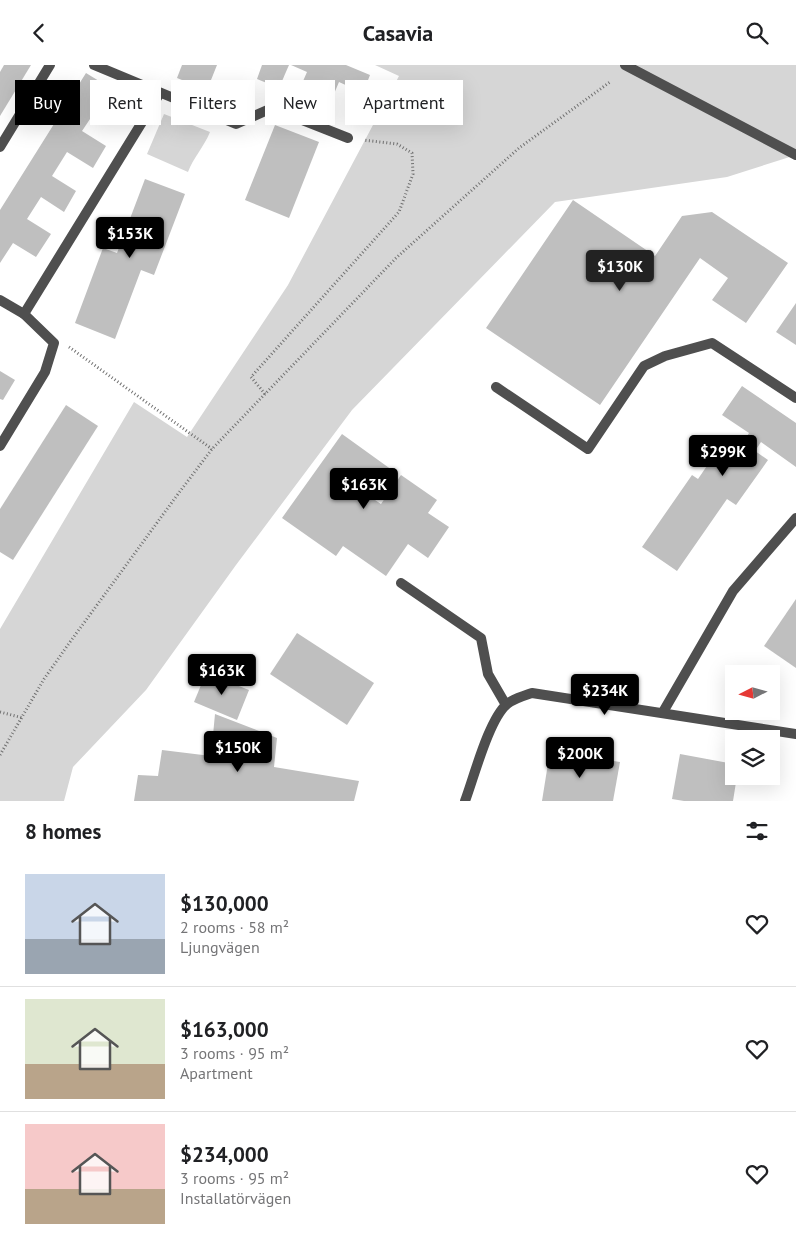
<!DOCTYPE html>
<html lang="en">
<head>
<meta charset="utf-8">
<style>
  body { margin:0; font-family:"PT Sans",sans-serif; background:#f2f2f2; color:#202124; height:100vh; display:flex; flex-direction:column; font-size:19px; white-space:nowrap }
  * { box-sizing:border-box; margin:0 }
  p { font-size:16px; color:#757577 }
  .icon { flex:none; width:28px; height:28px; fill:none; stroke:currentColor; stroke-width:2; stroke-linecap:round; stroke-linejoin:round }
  .map { position:relative; height:736px; overflow:hidden }
  .side { display:flex; flex-direction:column; background:#fff; flex:1 }
  .side>* { flex:none }
  .banner { position:absolute; left:15px; top:15px; width:500px; height:45px; display:flex; gap:10px }
  .needle { width:32px; rotate:264deg }
  .buttons { position:absolute; left:725px; top:600px; display:grid; gap:10px }
  .buttons a { display:grid; place-items:center; width:55px; height:55px; border-radius:0px; background:#fff; box-shadow:0 5px 20px #0002; font-size:25px }
  .price { position:absolute; translate:-50% -42px; padding:0 11px; border-radius:5px; background:#000; color:#fff; font-size:16px; line-height:32px; filter:drop-shadow(0 1px 2px #0008) }
  .price::after { content:''; position:absolute; left:50%; top:30px; width:15px; height:11px; margin-left:-8px; background:inherit; clip-path:polygon(0 0,100% 0,50% 100%) }
  .price.on { background:#222; color:#fff }
  ul { padding:0; list-style:none }
  li { display:flex; align-items:center; gap:15px; height:125px; padding:0 25px }
  li+li { border-top:1px solid #e0e0e0 }
  li span { display:grid; place-items:center; flex:none; width:140px; height:100px; border-radius:0px; color:#555 }
  li>.icon { margin-inline-start:auto }
  span .icon { width:60px; height:60px; fill:#fffc; stroke-width:1 }
  li b { font-size:21px }
  h2 { display:flex; justify-content:space-between; align-items:center; height:60px; padding:0 25px; font-size:21px }
  .tag { padding:0 18px; border-radius:0px; background:#fff; box-shadow:0 5px 20px #0002; font-size:18px; line-height:45px }
  .tag.on { background:#000; color:#fff }
  header { display:flex; justify-content:space-between; align-items:center; height:65px; padding:0 25px; background:#fff; font-size:22px; font-weight:600 }
  .map>svg:first-child { display:block }
  .green { fill:#d6d6d6 }
  .building { fill:#bfbfbf }
  .lines { fill:none; stroke-linecap:round; stroke-linejoin:round }
  .path { stroke:#717171; stroke-width:3; stroke-dasharray:1 2.5; stroke-linecap:butt }
  .lane { stroke:#4f4f4f; stroke-width:10 }
  .street { stroke:#4f4f4f; stroke-width:10 }
</style>
</head>
<body>
<header><svg class="icon" aria-label="back" viewBox="0 0 24 24"><path d="M15 5l-7 7 7 7"/></svg>Casavia<svg class="icon" aria-label="search" viewBox="0 0 24 24"><circle cx="10" cy="10" r="6"/><path d="M15 15l6 6"/></svg></header>
<div class="map">
<svg width="796" height="736" viewBox="0 0 796 736">
  <rect width="100%" height="100%" fill="#fff"/>
  <g class="green">
    <polygon points="375,0 796,0 796,90 727,112 555,137 352,345 236,500 146,625 73,702 64,736 0,736 0,564 134,337 187,372 288,220 399,11"/>
    <path d="M164 49 210 67C204 82 193 93 188 107L147 89Z"/>
  </g>
  <g class="building">
    <polygon points="4,0 31,0 0,51 0,7"/>
    <polygon points="182,0 217,0 207,25 177,13"/>
    <polygon points="262,0 289,0 279,23 257,14"/>
    <polygon points="291,0 346,0 370,10 363,28 339,17 328,43 297,30 307,7"/>
    <polygon points="86,8 133,37 119,59 96,45 82,66 106,81 93,103 67,87 52,111 76,126 64,147 41,132 27,154 51,169 36,192 13,178 0,198 0,145"/>
    <polygon points="275,60 319,77 289,153 245,135"/>
    <polygon points="145,114 185,129 154,210 141,205 115,274 75,258 103,183 117,188"/>
    <polygon points="573,135 655,191 682,151 712,147 788,198 746,258 712,235 728,213 700,193 600,340 486,263"/>
    <polygon points="796,238 796,280 776,267"/>
    <polygon points="0,306 15,315 3,335 0,334"/>
    <polygon points="742,321 796,358 796,402 761,377 755,386 768,395 736,440 727,434 677,506 642,482 692,410 698,414 728,370 742,379 749,368 722,350"/>
    <polygon points="66,340 98,361 13,495 0,487 0,444"/>
    <polygon points="342,369 392,405 372,433 381,439 401,410 437,435 428,448 449,462 428,493 408,479 386,511 343,481 336,491 282,453"/>
    <polygon points="796,534 796,603 764,581"/>
    <polygon points="297,568 374,618 347,660 270,609"/>
    <polygon points="206,608 249,625 237,655 194,637"/>
    <polygon points="215,649 277,673 274,702 359,716 354,736 134,736 138,710 158,711 162,685 211,691"/>
    <polygon points="550,686 620,697 613,736 542,736"/>
    <polygon points="680,689 734,699 734,711 737,711 733,736 684,736 672,734"/>
  </g>
  <g class="lines">
    <g class="path">
      <polyline points="69,282 212,384"/>
      <polyline points="265,329 251,312 399,147 413,109 412,88 397,79 363,75"/>
      <polyline points="0,647 23,653"/>
      <polyline points="0,690 44,614 70,577 178,429 212,384 396,193 519,83 610,17"/>
    </g>
    <g class="lane">
      <polyline points="94,0 236,59 272,43 348,73"/>
      <polyline points="0,82 50,0"/>
      <polyline points="0,235 24,249 54,278 45,307 0,381"/>
      <polyline points="24,249 160,28"/>
      <polyline points="496,322 588,384 644,301 665,291 712,278 796,333"/>
      <polyline points="401,518 481,573 488,609 506,640"/>
      <polyline points="663,647 733,526 796,453"/>
    </g>
    <g class="street">
      <polyline points="625,0 796,90"/>
      <path d="M465 736C474 712 489 654 507 639 515 633 523 631 532 628L796 669"/>
    </g>
  </g>
</svg>
<div class="buttons">
<a><svg class="needle" viewBox="-14 -14 28 28"><path d="M0-13l5 13h-10z" fill="#e53935"/><path d="M0 13l5-13h-10z" fill="#757577"/></svg></a>
<a><svg class="icon" aria-label="layers" viewBox="0 0 24 24"><path d="M12 4l9 5-9 5-9-5zM3 14l9 5 9-5"/></svg></a>
</div>
<b class="price" style="left:130px;top:194px">$153K</b>
<b class="price on" style="left:620px;top:227px">$130K</b>
<b class="price" style="left:723px;top:412px">$299K</b>
<b class="price" style="left:364px;top:445px">$163K</b>
<b class="price" style="left:222px;top:631px">$163K</b>
<b class="price" style="left:605px;top:651px">$234K</b>
<b class="price" style="left:238px;top:708px">$150K</b>
<b class="price" style="left:580px;top:714px">$200K</b>
<div class="banner">
<a class="tag on">Buy</a>
<a class="tag">Rent</a>
<a class="tag">Filters</a>
<a class="tag">New</a>
<a class="tag">Apartment</a>
</div>
</div>
<section class="side">
<h2>8 homes<svg class="icon" aria-label="filters" viewBox="0 0 24 24"><path d="M4 7h16M4 17h16"/><circle cx="9" cy="7" r="2"/><circle cx="15" cy="17" r="2"/></svg></h2>
<ul>
<li><span style="background:linear-gradient(#c9d6e8 65%,#9aa5b1 0)"><svg class="icon" aria-label="home" viewBox="0 0 24 24"><path d="M3 11l9-7 9 7M6 9v11h12V9"/></svg></span><div><b>$130,000</b><p>2 rooms · 58 m²</p><p>Ljungvägen</p></div><svg class="icon" aria-label="heart" viewBox="0 0 24 24"><path d="M12 20l-8-8c-3-5 5-10 8-4 3-6 11-1 8 4z"/></svg></li>
<li><span style="background:linear-gradient(#dfe7d0 65%,#b9a48a 0)"><svg class="icon" aria-label="home" viewBox="0 0 24 24"><path d="M3 11l9-7 9 7M6 9v11h12V9"/></svg></span><div><b>$163,000</b><p>3 rooms · 95 m²</p><p>Apartment</p></div><svg class="icon" aria-label="heart" viewBox="0 0 24 24"><path d="M12 20l-8-8c-3-5 5-10 8-4 3-6 11-1 8 4z"/></svg></li>
<li><span style="background:linear-gradient(#f6c9c9 65%,#b9a48a 0)"><svg class="icon" aria-label="home" viewBox="0 0 24 24"><path d="M3 11l9-7 9 7M6 9v11h12V9"/></svg></span><div><b>$234,000</b><p>3 rooms · 95 m²</p><p>Installatörvägen</p></div><svg class="icon" aria-label="heart" viewBox="0 0 24 24"><path d="M12 20l-8-8c-3-5 5-10 8-4 3-6 11-1 8 4z"/></svg></li>
</ul>
</section>
</body>
</html>
